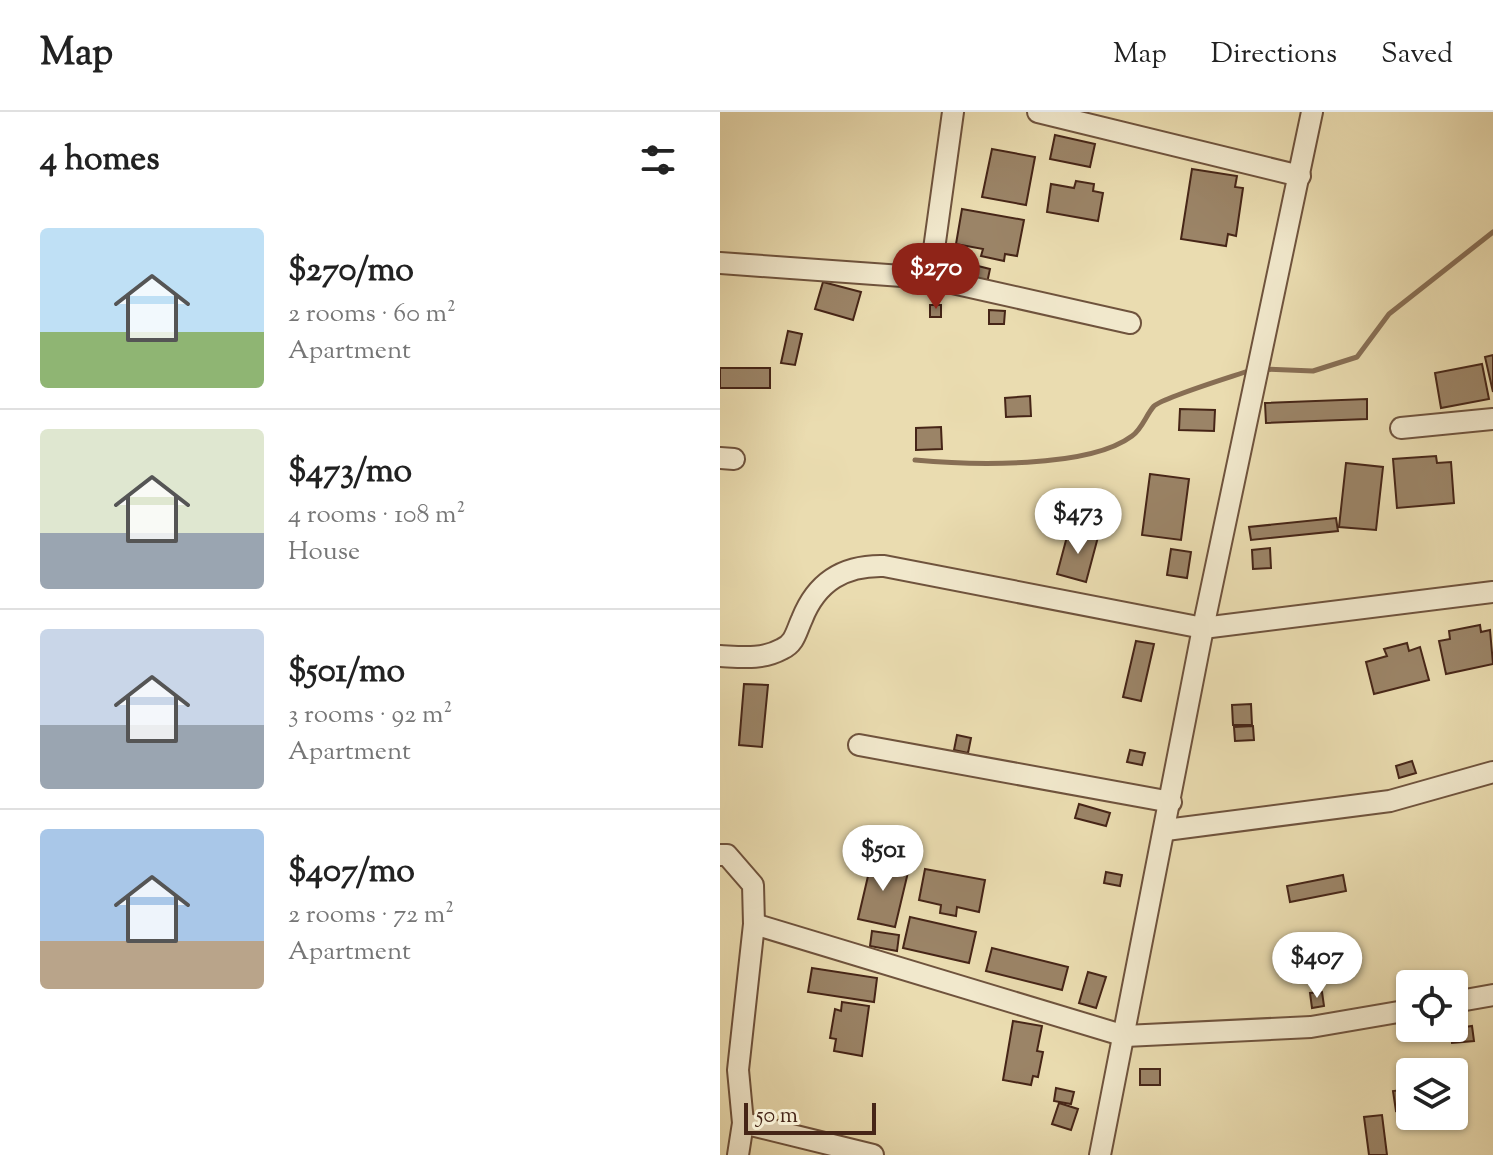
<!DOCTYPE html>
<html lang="en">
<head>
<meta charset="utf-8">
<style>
  body { margin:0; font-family:"Sorts Mill Goudy",serif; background:#f2f2f2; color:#222; height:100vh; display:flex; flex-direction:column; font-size:30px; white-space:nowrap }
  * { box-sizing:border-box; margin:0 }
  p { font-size:26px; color:#767676 }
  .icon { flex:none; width:44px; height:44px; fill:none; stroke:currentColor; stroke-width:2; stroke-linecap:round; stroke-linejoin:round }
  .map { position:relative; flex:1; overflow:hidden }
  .drawer { display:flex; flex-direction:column; background:#fff; width:720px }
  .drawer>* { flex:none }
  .controls { position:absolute; left:676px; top:858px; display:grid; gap:16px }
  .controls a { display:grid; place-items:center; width:72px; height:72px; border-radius:8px; background:#fff; box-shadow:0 2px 6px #0004; font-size:40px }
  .scale { position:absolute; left:24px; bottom:20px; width:132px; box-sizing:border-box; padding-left:8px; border:4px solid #462517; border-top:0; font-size:22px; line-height:28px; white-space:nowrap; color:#462517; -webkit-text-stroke:6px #f1e8cc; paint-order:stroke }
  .price { position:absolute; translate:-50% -68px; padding:0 18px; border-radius:28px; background:#fff; color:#222; font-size:26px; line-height:52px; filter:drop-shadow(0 2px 4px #0008) }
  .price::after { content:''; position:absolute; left:50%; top:48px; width:24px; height:18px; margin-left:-12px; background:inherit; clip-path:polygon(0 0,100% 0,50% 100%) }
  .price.on { background:#8f2418; color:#fff }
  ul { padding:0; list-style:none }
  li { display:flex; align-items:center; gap:24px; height:200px; padding:0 40px }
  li+li { border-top:2px solid #e0e0e0 }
  li span { display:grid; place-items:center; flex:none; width:224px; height:160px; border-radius:8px; color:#555 }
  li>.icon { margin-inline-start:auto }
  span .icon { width:96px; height:96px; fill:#fffc; stroke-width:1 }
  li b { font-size:34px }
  h2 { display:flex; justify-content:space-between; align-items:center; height:96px; padding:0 40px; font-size:34px }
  header { display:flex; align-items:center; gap:48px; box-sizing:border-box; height:112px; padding:0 40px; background:#fff; border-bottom:2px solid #e0e0e0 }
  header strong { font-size:38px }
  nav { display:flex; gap:44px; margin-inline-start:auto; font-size:28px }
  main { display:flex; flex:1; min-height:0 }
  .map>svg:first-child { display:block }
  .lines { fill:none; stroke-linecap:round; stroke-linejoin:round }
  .stream { stroke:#876e54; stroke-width:5 }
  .building { fill:#9b8467; stroke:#462517; stroke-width:2 }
  .street-casing { stroke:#6f533d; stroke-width:24 }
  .street { stroke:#f1e8cc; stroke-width:20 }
</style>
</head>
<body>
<header>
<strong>Map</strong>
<nav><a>Map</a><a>Directions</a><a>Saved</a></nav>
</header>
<main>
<section class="drawer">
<h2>4 homes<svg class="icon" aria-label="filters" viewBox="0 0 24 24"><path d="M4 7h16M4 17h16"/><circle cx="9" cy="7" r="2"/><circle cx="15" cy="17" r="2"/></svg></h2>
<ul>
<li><span style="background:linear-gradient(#bfe0f5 65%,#8fb573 0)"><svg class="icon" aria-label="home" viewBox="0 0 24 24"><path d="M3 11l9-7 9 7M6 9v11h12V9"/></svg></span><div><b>$270/mo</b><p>2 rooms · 60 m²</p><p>Apartment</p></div></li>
<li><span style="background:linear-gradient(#dfe7d0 65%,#9aa5b1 0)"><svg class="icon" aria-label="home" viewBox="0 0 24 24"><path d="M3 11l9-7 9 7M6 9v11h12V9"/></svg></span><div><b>$473/mo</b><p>4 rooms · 108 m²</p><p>House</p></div></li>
<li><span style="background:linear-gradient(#c9d6e8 60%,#9aa5b1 0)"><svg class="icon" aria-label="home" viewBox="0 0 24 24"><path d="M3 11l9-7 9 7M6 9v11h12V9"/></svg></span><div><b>$501/mo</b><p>3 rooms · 92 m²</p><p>Apartment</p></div></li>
<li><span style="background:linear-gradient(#a9c7e8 70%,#b9a48a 0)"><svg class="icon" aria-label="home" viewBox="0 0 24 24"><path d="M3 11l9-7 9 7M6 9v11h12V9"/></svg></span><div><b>$407/mo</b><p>2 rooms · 72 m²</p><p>Apartment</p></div></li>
</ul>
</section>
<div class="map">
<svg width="773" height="1043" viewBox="0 0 773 1043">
  <rect width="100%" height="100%" fill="#eadcb0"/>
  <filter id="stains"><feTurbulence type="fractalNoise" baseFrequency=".0025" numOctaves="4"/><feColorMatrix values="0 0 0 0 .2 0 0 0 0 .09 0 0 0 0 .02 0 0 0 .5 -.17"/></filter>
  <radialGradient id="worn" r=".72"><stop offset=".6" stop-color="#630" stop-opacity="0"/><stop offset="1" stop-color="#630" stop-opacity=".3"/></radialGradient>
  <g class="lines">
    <g class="stream">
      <polyline points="541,257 593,259 637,245 669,202 773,120"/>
      <path d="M195 348C249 353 368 357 412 324 422 317 426 303 434 294 444 285 514 264 531 258"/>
    </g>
  </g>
  <g class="building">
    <polygon points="335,23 375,32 370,55 330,47"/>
    <polygon points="272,37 315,45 306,93 262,85"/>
    <polygon points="472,57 517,64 515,75 523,76 516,124 508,122 506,134 461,127"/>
    <polygon points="356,69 374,72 373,79 383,81 378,109 327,100 331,72 354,76"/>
    <polygon points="242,97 304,108 297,144 285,142 284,149 261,144 263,137 236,132"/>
    <polygon points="258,154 270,157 267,171 255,169"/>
    <polygon points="103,170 141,180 133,208 95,197"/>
    <rect x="210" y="193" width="11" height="12"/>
    <polygon points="269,198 285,199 284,212 269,212"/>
    <polygon points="68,219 82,222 75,253 61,251"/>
    <polygon points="773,243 773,280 765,245"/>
    <polygon points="762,252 769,287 721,296 715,261"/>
    <rect x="0" y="256" width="50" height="20"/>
    <polygon points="310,284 311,304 286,305 285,286"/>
    <polygon points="647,287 647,307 546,311 545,291"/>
    <polygon points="460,297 495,298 494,319 459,318"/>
    <polygon points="221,315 222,337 196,338 196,316"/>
    <polygon points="716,344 717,351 731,350 734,391 677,396 673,347"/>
    <polygon points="626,351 663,355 656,418 619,415"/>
    <polygon points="430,362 469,367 461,428 422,423"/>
    <polygon points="616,406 618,419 531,428 529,415"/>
    <polygon points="349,417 378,425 366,470 337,462"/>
    <polygon points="550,436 551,456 533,457 532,438"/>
    <polygon points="451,437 471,440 467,466 447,463"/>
    <polygon points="760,513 761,520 770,518 773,552 726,562 719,529 730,527 729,519"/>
    <polygon points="416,529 434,532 421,589 403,585"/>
    <polygon points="687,531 689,539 700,535 709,568 654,582 646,550 667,544 664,537"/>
    <polygon points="24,572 48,573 42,635 19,633"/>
    <polygon points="531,592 532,613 513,613 512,593"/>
    <polygon points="533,614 534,628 515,629 514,615"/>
    <polygon points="237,623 251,626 248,641 234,638"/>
    <polygon points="410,638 425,641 422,653 407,650"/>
    <polygon points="692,649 696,661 679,666 676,654"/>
    <polygon points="359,692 390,701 386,714 355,706"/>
    <polygon points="152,747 189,756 175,815 138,807"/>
    <polygon points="205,757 265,768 259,800 237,795 236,804 220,801 221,793 199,788"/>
    <polygon points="386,760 402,763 400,774 384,771"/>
    <polygon points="623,763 626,779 570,790 567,774"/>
    <polygon points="190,805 256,820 249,851 183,836"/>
    <polygon points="152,819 179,823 177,839 150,834"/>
    <polygon points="272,836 348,855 342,878 266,859"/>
    <polygon points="92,856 157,866 154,890 88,880"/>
    <polygon points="368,860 386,865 376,896 359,891"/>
    <polygon points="602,880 604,894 592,896 590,881"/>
    <polygon points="122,890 149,894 142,944 114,939 116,927 110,926 115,897 121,899"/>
    <polygon points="293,909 322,914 317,939 323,940 318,965 313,964 311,973 283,968"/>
    <polygon points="752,914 754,929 732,931 731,917"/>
    <rect x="420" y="957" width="20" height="16"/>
    <polygon points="336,976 354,980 351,992 334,989"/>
    <polygon points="690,977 690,997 676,999 673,979"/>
    <polygon points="339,991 358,997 351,1018 332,1012"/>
    <polygon points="662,1003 667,1043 649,1043 644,1005"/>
  </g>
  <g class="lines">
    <defs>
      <g id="street">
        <polyline points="318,0 580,64"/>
        <polyline points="0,151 210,166 410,211"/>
        <polyline points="210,166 233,0"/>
        <polyline points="681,316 773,307"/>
        <polyline points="0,346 14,347"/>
        <path d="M0 544C21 545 42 548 62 537 75 531 76 520 82 507 97 469 125 453 164 454L483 516 773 480"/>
        <polyline points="139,633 451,690"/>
        <polyline points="446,718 670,689 773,660"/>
        <polyline points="0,743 7,743 33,773 34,812 18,958 23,1011 18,1043"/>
        <polyline points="34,812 405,924 591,915 690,898"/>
        <polyline points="734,890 773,883"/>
        <polyline points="23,1011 153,1043"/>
        <polyline points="380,1043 483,516 592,0"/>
      </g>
    </defs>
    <use href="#street" class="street-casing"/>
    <use href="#street" class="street"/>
  </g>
  <rect width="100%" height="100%" filter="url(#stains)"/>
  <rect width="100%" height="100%" fill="url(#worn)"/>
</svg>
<div class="controls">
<a><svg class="icon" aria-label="locate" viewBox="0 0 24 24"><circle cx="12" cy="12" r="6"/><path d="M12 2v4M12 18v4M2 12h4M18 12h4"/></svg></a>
<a><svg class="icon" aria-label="layers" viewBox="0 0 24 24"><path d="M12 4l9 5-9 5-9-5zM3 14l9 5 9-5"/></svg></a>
</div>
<div class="scale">50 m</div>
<b class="price on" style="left:216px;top:199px">$270</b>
<b class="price" style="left:358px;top:444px">$473</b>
<b class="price" style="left:163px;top:781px">$501</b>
<b class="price" style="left:597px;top:888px">$407</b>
</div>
</main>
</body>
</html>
